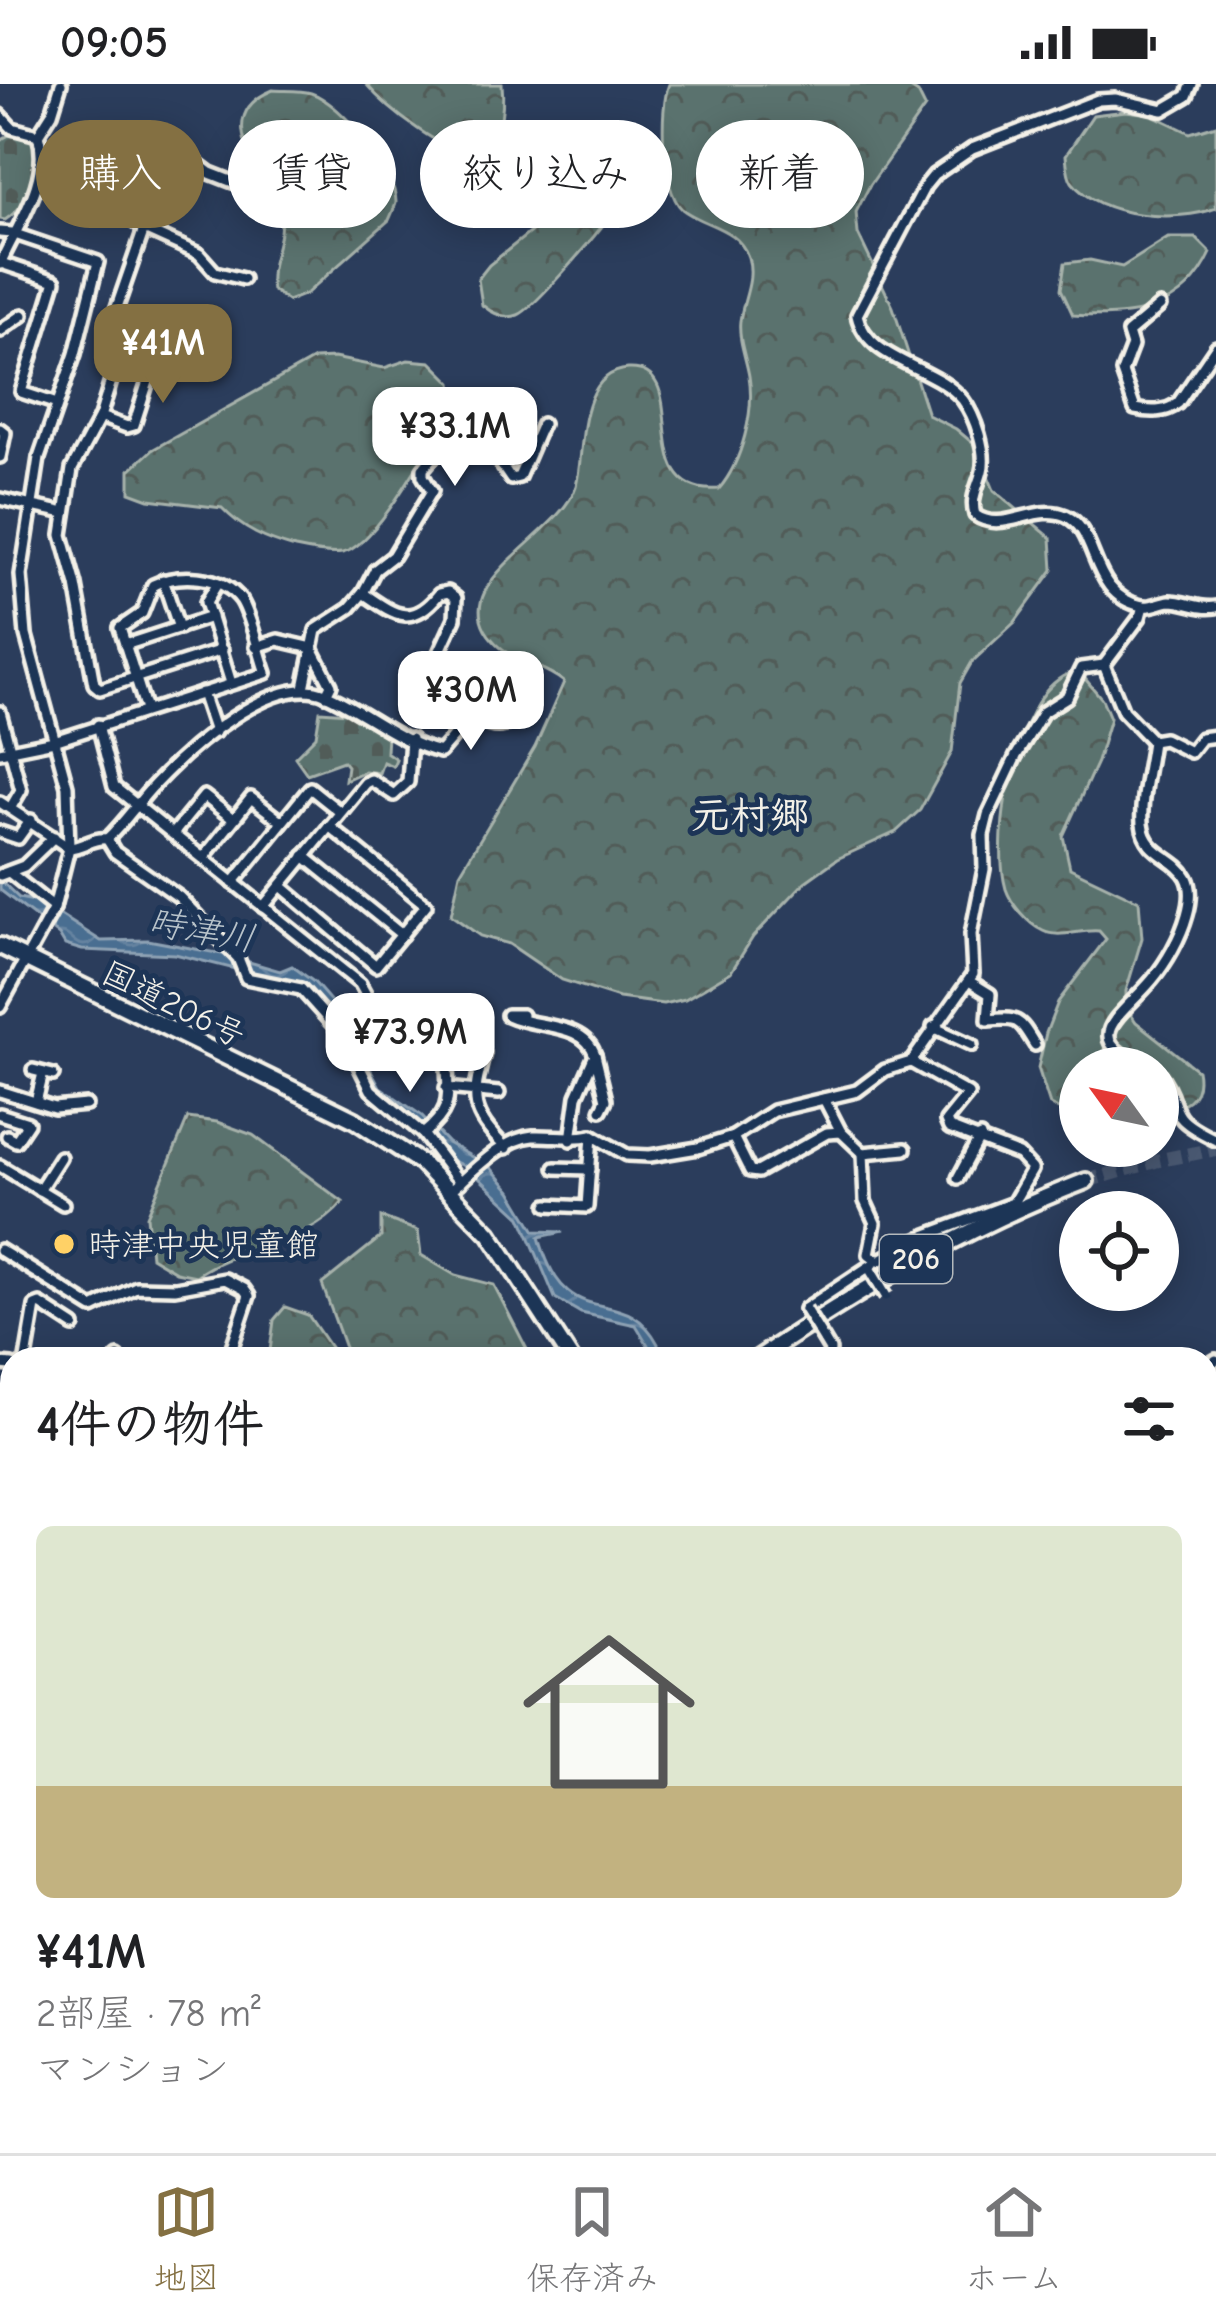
<!DOCTYPE html>
<html lang="ja">
<head>
<meta charset="utf-8">
<style>
  body { margin:0; font-family:"Comic Neue","Klee One",sans-serif; background:#f6f6f6; color:#202124; height:100vh; display:flex; flex-direction:column; font-size:45px; white-space:nowrap }
  * { box-sizing:border-box; margin:0 }
  p { font-size:39px; color:#757577 }
  .icon { flex:none; width:66px; height:66px; fill:none; stroke:currentColor; stroke-width:2; stroke-linecap:round; stroke-linejoin:round }
  .map { position:relative; flex:1; overflow:hidden }
  .details { position:absolute; left:0px; top:1263px; width:1218px; height:807px; display:flex; flex-direction:column; background:#fff; border-radius:36px 36px 0 0; box-shadow:0 6px 30px #0003 }
  .details>* { flex:none }
  .banner { position:absolute; left:36px; top:36px; width:1146px; height:108px; display:flex; gap:24px }
  .needle { width:78px; rotate:303deg }
  .controls { position:absolute; left:1059px; top:963px; display:grid; gap:24px }
  .controls a { display:grid; place-items:center; width:120px; height:120px; border-radius:50%; background:#fff; box-shadow:0 6px 30px #0003; font-size:60px }
  .price { position:absolute; translate:-50% -102px; padding:0 27px; border-radius:24px; background:#fff; color:#222; font-size:39px; line-height:78px; filter:drop-shadow(0 3px 6px #0008) }
  .price::after { content:''; position:absolute; left:50%; top:72px; width:36px; height:27px; margin-left:-18px; background:inherit; clip-path:polygon(0 0,100% 0,50% 100%) }
  .price.selected { background:#847042; color:#fff }
  ul { padding:0; list-style:none }
  li { display:grid; align-content:center; gap:24px; height:636px; padding:0 36px }
  li+li { border-top:3px solid #e0e0e0 }
  li span { display:grid; place-items:center; height:372px; border-radius:18px; color:#555 }
  li>.icon { margin-inline-start:auto }
  span .icon { width:216px; height:216px; fill:#fffc; stroke-width:1 }
  li b { font-size:51px }
  h2 { display:flex; justify-content:space-between; align-items:center; height:144px; padding:0 36px; font-size:51px }
  .pill { padding:0 42px; border-radius:54px; background:#fff; box-shadow:0 6px 30px #0003; font-size:42px; line-height:108px }
  .pill.selected { background:#847042; color:#fff }
  .status { display:flex; justify-content:space-between; align-items:center; height:84px; padding:0 60px; background:#fff; direction:ltr }
  .status svg { height:33px; fill:currentColor }
  .menu { display:flex; justify-content:space-around; align-items:center; height:168px; border-top:3px solid #e0e0e0; background:#fff; font-size:33px; color:#757577 }
  .menu a { display:grid; justify-items:center; gap:6px }
  .menu .selected { color:#847042 }
  .map>svg:first-child { display:block }
  .forest { fill:url(#forest-crowns); stroke:#a7b2ab; stroke-width:3 }
  .cemetery { fill:url(#cemetery-stones); stroke:#a7b2ab; stroke-width:3 }
  .water { fill:url(#water-waves); stroke:#8ea2b4; stroke-width:3 }
  .lines { fill:none; stroke-linecap:round; stroke-linejoin:round }
  .stream { stroke:#8ea2b4; stroke-width:3 }
  .river { stroke:#4a6e91; stroke-width:14 }
  .highway-tunnel { stroke:#495871; stroke-width:14; stroke-dasharray:14 7; stroke-linecap:butt }
  .minor-casing { stroke:#f4f1e8; stroke-width:18 }
  .highway-casing { stroke:#f4f1e8; stroke-width:22 }
  .minor { stroke:#1d3557; stroke-width:9 }
  .highway { stroke:#1d3557; stroke-width:14 }
  .minor-bridge-casing { stroke:#f4f1e8; stroke-width:18; stroke-linecap:butt }
  .minor-bridge { stroke:#1d3557; stroke-width:9 }
  .poi-dot { fill:#ffd166; stroke:#1d3557; stroke-width:4.5 }
  .labels { text-anchor:middle; stroke-width:10; stroke-linejoin:round; paint-order:stroke }
  .shield { fill:#1d3557; stroke:#b4b9bc; stroke-width:3 }
  .shield-label { font-size:30px; font-weight:bold; fill:#f4f1e8 }
  .street-label { font-size:33px; fill:#f4f1e8; stroke:#1d3557 }
  .poi-label { font-size:33px; fill:#f4f1e8; stroke:#1d3557; text-anchor:start }
  .water-label { font-size:36px; font-style:italic; fill:#b8c3ca; stroke:#1d3557 }
  .quarter-label { font-size:39px; font-weight:bold; fill:#f4f1e8; stroke:#1d3557 }
</style>
</head>
<body>
<div class="status"><b>09:05</b><svg viewBox="0 0 49 12"><path d="M0 12V9h3v3zM5 12V6h3v6zM10 12V3h3v9zM15 12V0h3v12zM26 1h20v11H26zM47 4h2v5h-2z"/></svg></div>
<div class="map">
<svg width="1216" height="2069" viewBox="0 0 1216 2069">
  <defs>
    <pattern id="forest-crowns" width="20" height="18" patternUnits="userSpaceOnUse" patternTransform="scale(3)"><rect width="20" height="18" fill="#5a726e"/><path d="M2 6a3 3 0 1 1 6 0M12 15a3 3 0 1 1 6 0" fill="none" stroke="#515b58"/></pattern>
    <pattern id="cemetery-stones" width="16" height="16" patternUnits="userSpaceOnUse" patternTransform="scale(3)"><rect width="16" height="16" fill="#5a726e"/><path d="M2 7V4a2 2 0 0 1 4 0v3zM10 15v-3a2 2 0 0 1 4 0v3z" fill="#515b58"/></pattern>
    <pattern id="water-waves" width="16" height="10" patternUnits="userSpaceOnUse" patternTransform="scale(3)"><rect width="16" height="10" fill="#4a6e91"/><path d="M0 5q4-4 8 0t8 0" fill="none" stroke="#6583a0"/></pattern>
  </defs>
  <rect width="100%" height="100%" fill="#2b3d5c"/>
  <filter id="ink" filterUnits="userSpaceOnUse"><feTurbulence type="fractalNoise" baseFrequency=".00833" numOctaves="2"/><feDisplacementMap in="SourceGraphic" scale="24" xChannelSelector="R" yChannelSelector="G"/><feConvolveMatrix kernelMatrix="1 2 1 2 8 2 1 2 1" color-interpolation-filters="sRGB"/></filter>
  <g filter="url(#ink)">
    <g class="forest">
      <path d="M366 0H502C505 31 500 52 478 73 443 68 389 27 366 0Z"/>
      <path d="M669 0H904L918 9 925 23 870 101 856 128 858 150 893 223 928 331 956 345 975 361 994 406 1051 454 1053 486 1015 538 972 578 960 599 952 668 920 726 896 748 837 775 805 798 753 853 731 888 685 915 663 920 619 914 562 896 509 860 480 852 451 831 460 789 535 663 564 598C545 582 519 579 500 563 431 503 561 454 576 402 585 369 576 289 628 285 696 281 630 413 719 405 742 378 755 327 749 292 746 274 738 256 740 237 743 215 755 196 748 173 738 143 703 142 682 125 661 106 659 24 669 0Z"/>
      <path d="M273 6C284 7 300 6 311 9 340 18 397 87 396 119 396 120 390 134 389 136L306 210 288 217 272 206C266 180 286 154 279 130 267 91 207 33 273 6Z"/>
      <path d="M1126 27 1150 30 1190 49 1216 41V124C1178 139 1099 134 1072 98 1067 90 1067 80 1066 71L1093 31Z"/>
      <path d="M578 81C598 90 610 116 606 137 594 153 533 226 518 231 505 236 492 229 482 221L478 195 489 181 533 146C546 113 536 94 578 81Z"/>
      <path d="M1168 154H1196L1211 169C1184 228 1132 235 1073 231L1061 205 1065 179 1090 176 1122 183Z"/>
      <path d="M334 274 384 284 408 276 431 278 452 299 455 320C433 353 377 463 342 469 329 471 309 467 295 464 266 456 243 446 222 424L149 415 130 408V386L152 366 314 275Z"/>
      <path d="M1068 590 1082 591 1102 615 1110 634 1097 678 1063 752 1070 784 1139 817 1142 854 1126 907V923L1136 938 1197 986C1203 1016 1182 1023 1158 1028V984H1080V1035L1050 1021 1038 984 1046 949 1058 918 1106 855 1099 847C1081 845 1059 855 1043 847 1028 840 1011 820 1006 805 991 753 1014 613 1068 590Z"/>
      <path d="M188 1034 217 1038 253 1051 343 1118C307 1163 241 1159 196 1192L176 1188 151 1173 147 1132Z"/>
      <polygon points="381,1133 418,1147 421,1171 455,1191 494,1201 532,1275 349,1275 322,1200 381,1153"/>
      <polygon points="285,1223 308,1231 338,1275 269,1275 274,1236"/>
      <polygon points="12,1516 12,1646 0,1645 0,1527"/>
      <polygon points="12,1788 12,1995 0,1976 0,1849 10,1826 8,1795"/>
      <polygon points="331,2058 522,2058 525,2069 343,2069"/>
    </g>
    <g class="cemetery">
      <path d="M13 49 34 54C44 83 31 119 5 136L0 135V56Z"/>
      <polygon points="320,627 348,629 387,651 386,668 396,675 393,682 383,678 379,689 365,687 345,696 347,682 343,677 307,690 295,673 316,652"/>
    </g>
    <path class="water" d="M0 796 19 814 40 818 101 857 148 856 222 870 280 887 292 882 314 898 341 929 380 1003 422 1032 448 1059 491 1084 511 1107 535 1147 563 1148 539 1153C567 1257 623 1193 658 1260L657 1275H647L648 1261 636 1241 581 1229 555 1214 521 1133 468 1084 449 1075 372 1002 345 950 310 907 299 901 175 870 82 866 65 861 59 851 0 806Z"/>
    <g class="lines">
      <g class="stream">
        <polyline points="0,1406 12,1413"/>
        <polyline points="0,2039 12,2045"/>
        <polyline points="27,2058 40,2064 57,2061 72,2069"/>
      </g>
      <polyline class="river" points="1165,2069 1165,2058"/>
      <polyline class="highway-tunnel" points="1086,1097 1155,1077 1216,1065"/>
      <defs>
        <g id="minor">
          <path d="M1192 0 1187 12 1163 26 1115 15 1098 16 972 65 934 91 925 102 857 231C867 278 935 281 963 316 975 332 987 367 982 387 978 403 970 414 975 431 1003 451 1036 418 1066 432 1100 447 1088 511 1142 522 1151 524 1161 518 1170 517 1186 517 1199 526 1216 523"/>
          <polyline points="0,31 12,44 38,51"/>
          <polyline points="43,69 72,87 83,110 121,128 143,115 184,108 194,77 210,89 233,98"/>
          <polyline points="121,128 144,145 199,170 215,188 243,195"/>
          <polyline points="144,145 107,252 118,274 100,333 72,385 62,451 76,501 94,600 100,605 222,566"/>
          <polyline points="0,148 12,149 98,178 75,270 39,374 21,491 26,551 67,702 69,764 54,824 0,923"/>
          <polyline points="1,179 55,197 21,308 57,320"/>
          <path d="M0 180C17 141 52 95 38 51L52 29 61 0"/>
          <path d="M1160 222 1128 249 1132 262 1122 288 1135 325C1150 328 1165 329 1178 319L1216 263"/>
          <polyline points="0,247 23,231"/>
          <polyline points="100,333 127,343 134,341 151,288 148,283 118,274"/>
          <polyline points="0,345 5,349 0,373"/>
          <polyline points="0,415 65,429"/>
          <polyline points="163,496 179,544"/>
          <polyline points="217,500 206,518 231,599"/>
          <path d="M363 509C394 530 411 545 439 510L448 508 456 514 455 534 426 597"/>
          <polyline points="125,561 211,533"/>
          <polyline points="256,563 278,556 312,564 331,601 326,611"/>
          <polyline points="1104,581 1123,627 1152,657 1164,655 1190,668 1201,654 1216,652"/>
          <polyline points="1104,581 1140,533 1143,522"/>
          <polyline points="304,604 316,546 350,524 363,509 375,486 393,472 432,407 423,392 423,385 465,335 472,337 511,395 519,393 542,340"/>
          <polyline points="202,609 215,648"/>
          <polyline points="0,628 21,706 11,723"/>
          <polyline points="98,641 114,703 360,900 365,909 364,917 335,942"/>
          <path d="M0 668 54 657 266 589C259 570 251 531 241 516 222 490 178 489 153 501L142 529 120 544 146 626"/>
          <path d="M0 718 69 764C84 763 93 753 107 755 125 738 138 718 155 700 189 664 274 588 325 610 364 627 398 658 440 668L460 645 479 637C498 646 509 643 523 627"/>
          <polyline points="0,748 18,754 31,736"/>
          <polyline points="173,750 204,712 233,735"/>
          <polyline points="107,755 115,768 179,813 238,874 246,894 301,905 345,954 371,1006 423,1050 460,1099"/>
          <polyline points="304,772 402,851"/>
          <polyline points="203,774 251,714 282,738"/>
          <polyline points="9,788 54,824"/>
          <polyline points="0,791 24,782 54,753"/>
          <polyline points="233,799 310,704 340,728"/>
          <polyline points="281,802 376,882 426,821 329,742"/>
          <polyline points="263,823 365,699 371,696 394,711 408,698 411,655"/>
          <path d="M969 897 990 910 988 936C1019 933 1019 935 1035 961"/>
          <path d="M522 931H507C536 945 584 937 595 971"/>
          <path d="M419 938 421 957 447 970C446 1011 457 1022 423 1050"/>
          <polyline points="933,943 972,961"/>
          <path d="M447 970 458 966 484 969C471 1017 470 1028 506 1064"/>
          <polyline points="911,978 968,1010 946,1037 949,1044 1019,1071 1032,1085"/>
          <path d="M1150 984C1075 955 1119 935 1152 896 1167 878 1181 853 1187 831 1205 769 1147 784 1142 740 1140 714 1149 683 1152 657"/>
          <polyline points="33,986 53,991"/>
          <path d="M1158 988C1187 1026 1159 1029 1216 1056"/>
          <polyline points="446,1004 499,1009"/>
          <polyline points="0,1007 54,1024 86,1021"/>
          <polyline points="824,1015 841,1048"/>
          <polyline points="36,1018 43,989"/>
          <polyline points="0,1030 28,1039 16,1057 7,1052"/>
          <polyline points="733,1053 750,1087 758,1088 827,1049 841,1048 863,1069 905,1065"/>
          <polyline points="571,1056 577,1012 595,971 606,1016 601,1026"/>
          <polyline points="863,1069 865,1117 875,1139 869,1170 878,1177 925,1152 1013,1119 1032,1086"/>
          <polyline points="0,1082 63,1120"/>
          <polyline points="555,1084 590,1085"/>
          <polyline points="958,1094 980,1053"/>
          <polyline points="39,1106 60,1073"/>
          <path d="M450 1107C471 1089 503 1054 533 1052 554 1051 571 1056 592 1051L627 1071 650 1072 698 1064 733 1053 773 1027 857 1007 885 986 911 978 973 890 971 850 984 785 983 751 988 731 1016 672 1043 628 1067 613 1081 584 1104 581"/>
          <polyline points="548,1121 587,1123 592,1051"/>
          <polyline points="0,1166 93,1224 136,1203 175,1204 225,1195 244,1205 249,1212 228,1275"/>
          <polyline points="805,1225 873,1180"/>
          <polyline points="824,1256 830,1266 829,1275"/>
          <polyline points="1013,1271 1014,1275"/>
          <polyline points="26,1275 35,1222 40,1220 74,1242"/>
          <polyline points="116,1275 118,1273"/>
          <polyline points="0,1280 12,1281"/>
          <polyline points="1206,1282 1216,1276"/>
          <polyline points="1206,1294 1216,1306"/>
          <polyline points="1206,1352 1216,1357"/>
          <polyline points="0,1372 12,1382"/>
          <polyline points="1206,1390 1216,1393"/>
          <polyline points="1206,1458 1216,1443"/>
          <polyline points="1206,1562 1216,1571"/>
          <polyline points="0,1714 12,1710"/>
          <polyline points="812,2058 813,2069"/>
          <polyline points="1022,2058 1029,2069"/>
          <polyline points="1144,2058 1155,2069"/>
          <polyline points="1200,2058 1206,2062 1204,2069"/>
          <polyline points="681,2069 687,2058"/>
          <polyline points="835,2069 839,2058"/>
          <polyline points="946,2069 981,2058"/>
        </g>
        <g id="highway">
          <polyline points="0,862 355,1036 421,1079 490,1150 571,1275"/>
          <path d="M757 1275C862 1204 968 1142 1086 1097"/>
          <polyline points="1206,1971 1216,1977"/>
          <polyline points="259,2069 283,2061"/>
        </g>
      </defs>
      <use href="#minor" class="minor-casing"/>
      <use href="#highway" class="highway-casing"/>
      <use href="#minor" class="minor"/>
      <use href="#highway" class="highway"/>
      <defs>
        <g id="minor-bridge">
          <polyline points="871,1187 886,1212"/>
          <polyline points="805,1225 824,1256"/>
        </g>
      </defs>
      <use href="#minor-bridge" class="minor-bridge-casing"/>
      <use href="#minor-bridge" class="minor-bridge"/>
    </g>
  </g>
  <circle class="poi-dot" cx="64" cy="1160" r="12"/>
  <g class="labels">
    <rect class="shield" x="880" y="1151" width="72" height="48" rx="9"/>
    <g class="shield-label">
      <text x="916" y="1185">206</text>
    </g>
    <g class="street-label">
      <text transform="translate(174 919) rotate(26)" y="12">国道206号</text>
    </g>
    <g class="poi-label">
      <text x="88" y="1172">時津中央児童館</text>
    </g>
    <g class="water-label">
      <text transform="translate(202 845) rotate(10)" y="13">時津川</text>
    </g>
    <g class="quarter-label">
      <text x="750" y="744">元村郷</text>
    </g>
  </g>
</svg>
<div class="controls">
<a><svg class="needle" viewBox="-14 -14 28 28"><path d="M0-13l5 13h-10z" fill="#e53935"/><path d="M0 13l5-13h-10z" fill="#757577"/></svg></a>
<a><svg class="icon" aria-label="locate" viewBox="0 0 24 24"><circle cx="12" cy="12" r="6"/><path d="M12 2v4M12 18v4M2 12h4M18 12h4"/></svg></a>
</div>
<b class="price selected" style="left:163px;top:322px">¥41M</b>
<b class="price" style="left:455px;top:405px">¥33.1M</b>
<b class="price" style="left:471px;top:669px">¥30M</b>
<b class="price" style="left:410px;top:1011px">¥73.9M</b>
<div class="banner">
<a class="pill selected">購入</a>
<a class="pill">賃貸</a>
<a class="pill">絞り込み</a>
<a class="pill">新着</a>
</div>
<section class="details">
<h2>4件の物件<svg class="icon" aria-label="filters" viewBox="0 0 24 24"><path d="M4 7h16M4 17h16"/><circle cx="9" cy="7" r="2"/><circle cx="15" cy="17" r="2"/></svg></h2>
<ul>
<li><span style="background:linear-gradient(#dfe7d0 70%,#c2b280 0)"><svg class="icon" aria-label="home" viewBox="0 0 24 24"><path d="M3 11l9-7 9 7M6 9v11h12V9"/></svg></span><div><b>¥41M</b><p>2部屋 · 78 m²</p><p>マンション</p></div></li>
</ul>
</section>
</div>
<nav class="menu">
<a class="selected"><svg class="icon" aria-label="map" viewBox="0 0 24 24"><path d="M3 6l6-2 6 2 6-2v14l-6 2-6-2-6 2zM9 4v14M15 6v14"/></svg>地図</a>
<a><svg class="icon" aria-label="saved" viewBox="0 0 24 24"><path d="M7 4h10v16l-5-4-5 4z"/></svg>保存済み</a>
<a><svg class="icon" aria-label="home" viewBox="0 0 24 24"><path d="M3 11l9-7 9 7M6 9v11h12V9"/></svg>ホーム</a>
</nav>
</body>
</html>
